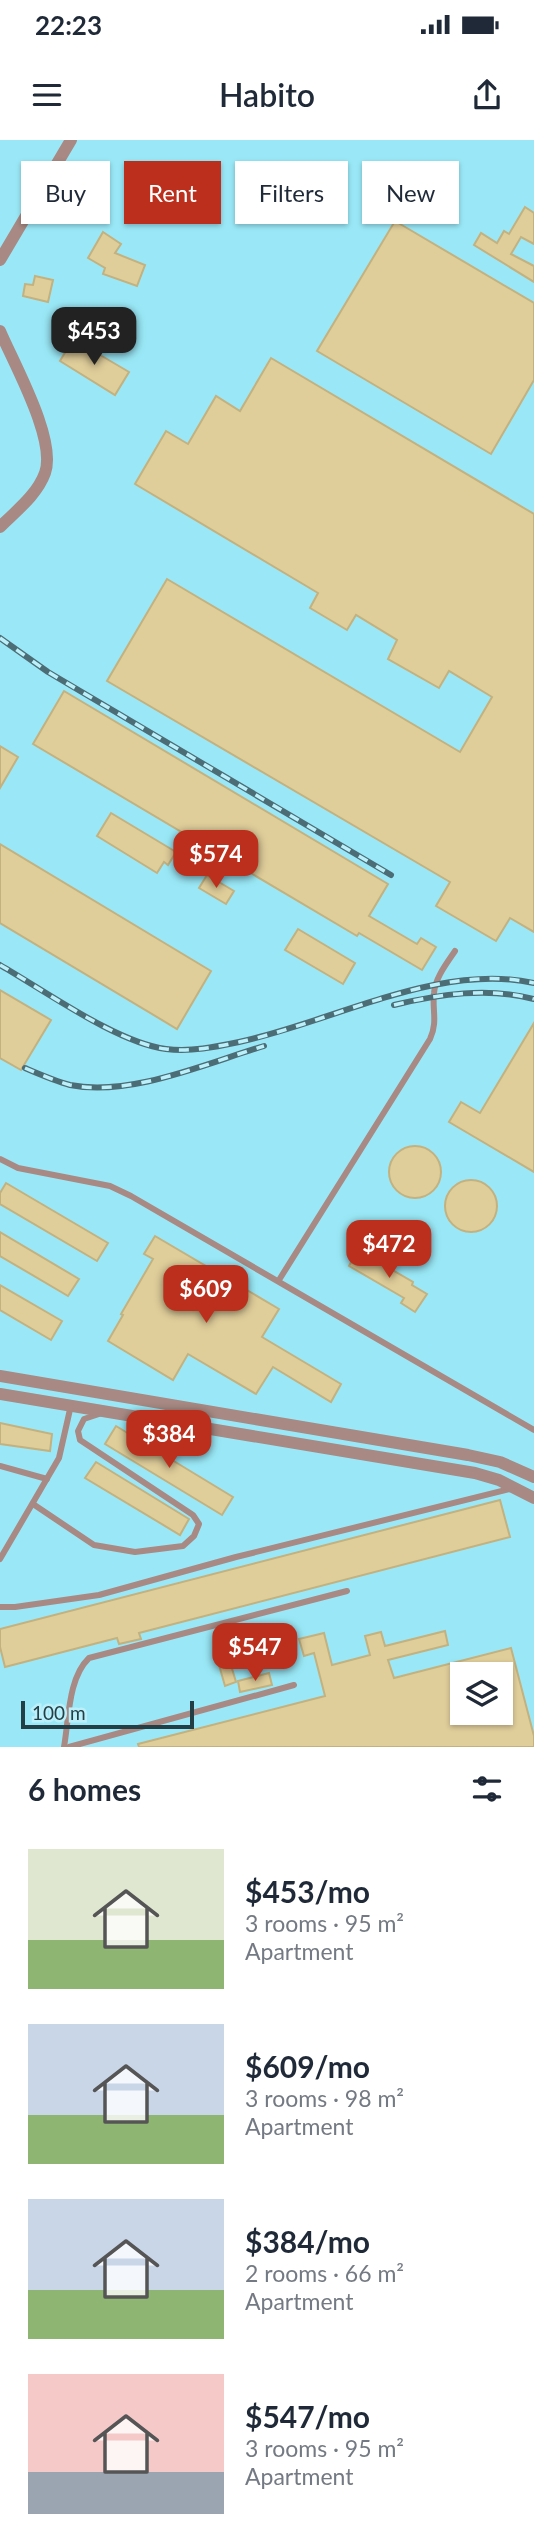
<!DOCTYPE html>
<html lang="en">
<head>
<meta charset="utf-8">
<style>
  body { margin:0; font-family:Lato,sans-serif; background:#f2f2f3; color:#1f2937; height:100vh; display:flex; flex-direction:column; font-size:26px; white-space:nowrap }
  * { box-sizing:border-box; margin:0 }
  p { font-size:23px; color:#747a83 }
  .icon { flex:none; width:38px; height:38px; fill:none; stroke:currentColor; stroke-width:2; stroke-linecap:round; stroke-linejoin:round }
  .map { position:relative; height:1607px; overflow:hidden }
  .sheet { display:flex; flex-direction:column; background:#fff; flex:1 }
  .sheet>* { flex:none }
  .guide { position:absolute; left:21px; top:21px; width:494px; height:63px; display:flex; gap:14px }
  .buttons { position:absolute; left:450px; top:1522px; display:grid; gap:14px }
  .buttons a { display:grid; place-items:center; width:63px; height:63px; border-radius:0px; background:#fff; box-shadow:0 2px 5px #0004; font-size:35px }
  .scale { position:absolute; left:21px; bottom:18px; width:173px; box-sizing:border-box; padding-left:7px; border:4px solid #233e44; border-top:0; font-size:19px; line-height:24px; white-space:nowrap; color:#233e44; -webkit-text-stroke:5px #bbf0fb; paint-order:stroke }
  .price { position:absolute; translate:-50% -60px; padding:0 16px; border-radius:14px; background:#bc2f1c; color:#fff; font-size:23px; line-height:46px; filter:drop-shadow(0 2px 4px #0008) }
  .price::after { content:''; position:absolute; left:50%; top:42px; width:21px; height:16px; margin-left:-10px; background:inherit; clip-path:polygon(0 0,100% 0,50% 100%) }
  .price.active { background:#222; color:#fff }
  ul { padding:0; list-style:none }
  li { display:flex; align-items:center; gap:21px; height:175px; padding:0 28px }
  li span { display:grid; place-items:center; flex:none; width:196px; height:140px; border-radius:0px; color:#555 }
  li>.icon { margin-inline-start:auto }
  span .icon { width:84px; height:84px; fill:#fffc; stroke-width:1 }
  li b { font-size:30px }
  h2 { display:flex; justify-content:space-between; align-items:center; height:84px; padding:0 28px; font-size:30px }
  .pill { padding:0 24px; border-radius:0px; background:#fff; box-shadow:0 2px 5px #0004; font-size:24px; line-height:63px }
  .pill.active { background:#bc2f1c; color:#fff }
  .status { display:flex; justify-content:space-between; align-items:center; height:49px; padding:0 35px; background:#fff; direction:ltr }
  .status svg { height:19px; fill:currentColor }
  header { display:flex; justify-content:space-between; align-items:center; height:91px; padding:0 28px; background:#fff; font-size:32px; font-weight:600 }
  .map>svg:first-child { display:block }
  .built { fill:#9ae8f7; fill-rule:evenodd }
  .building { fill:#dfcd9a; stroke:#c3b17f; stroke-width:2; fill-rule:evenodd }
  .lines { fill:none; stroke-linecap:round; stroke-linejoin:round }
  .service { stroke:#a88983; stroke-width:6 }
  .minor { stroke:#a88983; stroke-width:12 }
  .rail-casing { stroke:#4c6d75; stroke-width:6 }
  .rail { stroke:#bbf0fb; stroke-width:3.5; stroke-dasharray:10; stroke-linecap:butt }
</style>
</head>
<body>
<div class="status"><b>22:23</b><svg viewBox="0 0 49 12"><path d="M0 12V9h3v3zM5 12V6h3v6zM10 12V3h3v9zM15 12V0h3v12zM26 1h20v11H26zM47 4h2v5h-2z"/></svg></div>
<header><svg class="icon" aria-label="menu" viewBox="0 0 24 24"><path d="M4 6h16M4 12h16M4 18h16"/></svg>Habito<svg class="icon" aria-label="share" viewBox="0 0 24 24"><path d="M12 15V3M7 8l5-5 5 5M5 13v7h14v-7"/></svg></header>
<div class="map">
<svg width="534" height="1607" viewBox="0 0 534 1607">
  <rect width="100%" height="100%" fill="#bbf0fb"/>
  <path class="built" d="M0 0H534V1607H0ZM462 1535H500V1573H462Z"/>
  <g class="building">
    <polygon points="525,67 534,73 534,104 521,97 511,114 534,126 534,142 474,105 481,93 497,103 504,91 509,94"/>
    <polygon points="395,81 534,163 534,240 491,314 317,211"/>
    <polygon points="103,92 121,104 115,113 145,125 137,146 103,134 105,128 88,118"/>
    <polygon points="35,136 53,140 48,162 23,156 25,144 33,145"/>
    <polygon points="73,199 129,232 115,255 60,221"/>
    <polygon points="271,218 534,374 534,792 510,778 496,801 436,766 450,742 107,541 167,439 460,612 492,557 449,531 439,548 388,519 397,500 356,475 347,490 310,468 318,453 135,344 166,291 188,304 216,256 240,271"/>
    <polygon points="64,551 388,744 369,776 417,804 421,798 436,807 422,830 359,793 357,796 33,604"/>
    <polygon points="0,606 18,617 0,648"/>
    <polygon points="111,673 176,712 168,725 164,722 157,733 97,696"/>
    <polygon points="0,704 211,831 177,889 0,783"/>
    <polygon points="207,735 234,751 226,764 199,748"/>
    <polygon points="298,789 355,823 343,844 285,810"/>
    <polygon points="0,850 51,880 21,930 0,918"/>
    <polygon points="534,883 534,1032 449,982 461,962 480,973"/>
    <circle cx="415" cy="1032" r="26"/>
    <circle cx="471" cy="1066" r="26"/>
    <polygon points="6,1043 108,1103 97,1121 0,1064 0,1053"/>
    <polygon points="0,1092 79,1139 68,1156 0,1116"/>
    <polygon points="155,1096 279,1169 262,1197 341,1244 331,1262 273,1227 256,1254 188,1214 173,1240 108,1201 123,1175 121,1174 153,1119 144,1114"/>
    <polygon points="358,1110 413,1142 412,1145 427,1154 415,1172 401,1163 404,1158 349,1126"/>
    <polygon points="0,1145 62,1181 51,1200 0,1170"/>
    <polygon points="0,1283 52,1294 50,1311 0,1304"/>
    <polygon points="116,1286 233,1357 222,1375 105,1304"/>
    <polygon points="96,1322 189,1379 180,1395 85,1338"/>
    <polygon points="500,1360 510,1397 139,1493 141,1499 119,1504 117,1498 5,1527 0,1507 0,1489"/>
    <path d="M445 1491 448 1505 388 1520 394 1538 511 1508 534 1596V1607H139L138 1604 325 1556 314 1513 304 1516 299 1499 324 1493 332 1525 370 1515 365 1496 381 1492 385 1506ZM462 1535H500V1573H462Z"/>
    <polygon points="230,1522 236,1542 225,1546 219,1525"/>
    <polygon points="269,1533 272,1545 240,1552 238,1541"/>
  </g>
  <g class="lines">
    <g class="service">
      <polyline points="0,1019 18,1028 110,1046 131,1056 534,1290"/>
      <path d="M279 1140 430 899C438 882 432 870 434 853 435 838 447 823 455 811"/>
      <polyline points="0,1326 47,1339"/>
      <polyline points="33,1364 94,1405 135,1412 183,1406 194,1396 199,1384 193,1375 80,1300 78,1291 84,1279 99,1274"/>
      <polyline points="0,1419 59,1318 71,1265"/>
      <polyline points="0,1467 15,1467 99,1455 236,1417 510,1349"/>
      <path d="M64 1607C69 1579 68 1538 89 1518L347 1451"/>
      <polyline points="69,1607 294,1545"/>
    </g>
    <g class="minor">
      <polyline points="0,120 71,0"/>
      <path d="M0 191C14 224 57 300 45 333 37 355 16 371 0 387"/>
      <polyline points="0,1236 468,1315 500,1322 534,1337"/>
      <polyline points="0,1254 475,1333 499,1340 534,1358"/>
    </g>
    <defs>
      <g id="rail">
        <polyline points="0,498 48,532 391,735"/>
        <path d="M0 825C44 850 117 903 166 909 191 912 215 907 239 902 333 882 439 822 534 843"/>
        <path d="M394 865C440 854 488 847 534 859"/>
        <path d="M25 928C39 934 55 941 70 945 131 957 207 923 264 906"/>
      </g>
    </defs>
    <use href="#rail" class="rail-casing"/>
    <use href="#rail" class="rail"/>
  </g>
</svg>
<div class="buttons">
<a><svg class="icon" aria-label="layers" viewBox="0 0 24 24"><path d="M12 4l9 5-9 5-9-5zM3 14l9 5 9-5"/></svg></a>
</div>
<div class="scale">100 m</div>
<b class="price active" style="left:94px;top:227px">$453</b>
<b class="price" style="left:216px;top:750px">$574</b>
<b class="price" style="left:389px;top:1140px">$472</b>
<b class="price" style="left:206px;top:1185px">$609</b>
<b class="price" style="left:169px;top:1330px">$384</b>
<b class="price" style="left:255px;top:1543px">$547</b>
<div class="guide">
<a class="pill">Buy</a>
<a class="pill active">Rent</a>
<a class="pill">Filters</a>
<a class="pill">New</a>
</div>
</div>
<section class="sheet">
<h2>6 homes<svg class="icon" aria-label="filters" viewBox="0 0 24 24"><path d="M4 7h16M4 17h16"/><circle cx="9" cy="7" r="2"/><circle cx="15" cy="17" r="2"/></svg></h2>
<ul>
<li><span style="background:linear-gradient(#dfe7d0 65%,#8fb573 0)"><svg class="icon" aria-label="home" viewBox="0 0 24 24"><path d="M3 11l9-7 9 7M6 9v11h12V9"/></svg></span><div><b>$453/mo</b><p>3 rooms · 95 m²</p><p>Apartment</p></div></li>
<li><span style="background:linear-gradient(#c9d6e8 65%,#8fb573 0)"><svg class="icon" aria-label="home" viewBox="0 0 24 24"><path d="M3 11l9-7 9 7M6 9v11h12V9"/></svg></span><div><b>$609/mo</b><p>3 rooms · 98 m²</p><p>Apartment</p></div></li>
<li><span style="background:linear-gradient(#c9d6e8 65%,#8fb573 0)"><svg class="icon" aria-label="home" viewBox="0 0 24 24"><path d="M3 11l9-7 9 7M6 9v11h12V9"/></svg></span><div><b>$384/mo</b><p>2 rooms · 66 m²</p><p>Apartment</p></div></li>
<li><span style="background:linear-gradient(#f6c9c9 70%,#9aa5b1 0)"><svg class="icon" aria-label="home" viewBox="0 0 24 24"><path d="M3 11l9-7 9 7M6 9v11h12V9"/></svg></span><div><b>$547/mo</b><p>3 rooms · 95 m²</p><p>Apartment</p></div></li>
</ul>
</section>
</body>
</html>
